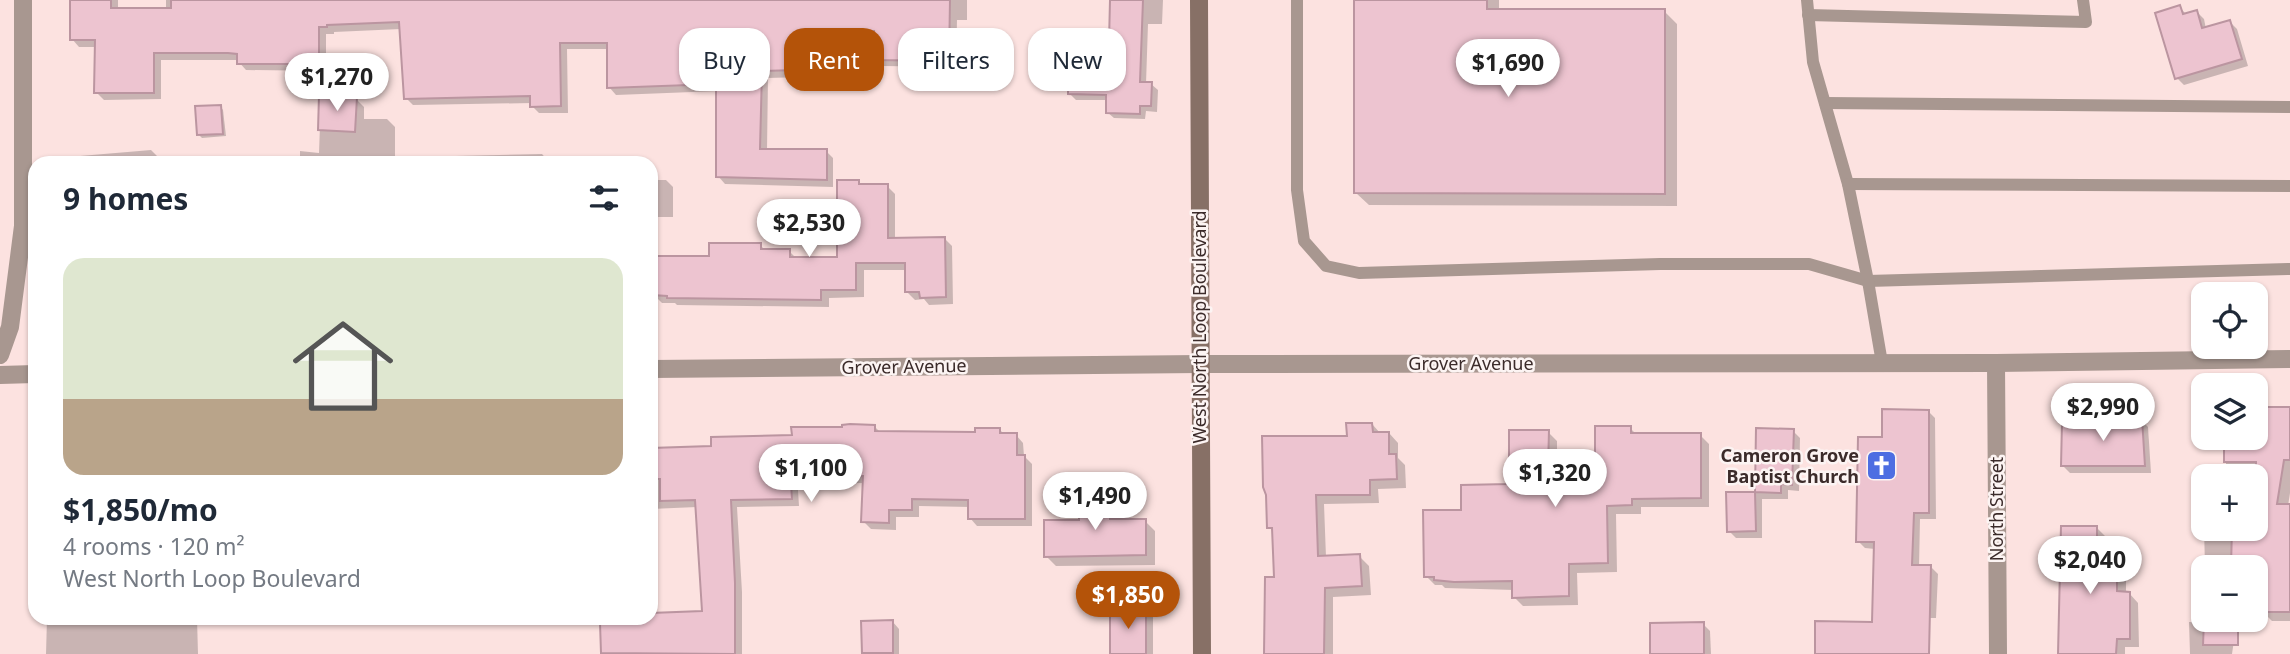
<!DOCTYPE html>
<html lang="en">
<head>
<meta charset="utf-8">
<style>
  body { margin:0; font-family:"Noto Sans",sans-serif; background:#f6f6f7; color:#1f2937; height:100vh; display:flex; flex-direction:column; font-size:26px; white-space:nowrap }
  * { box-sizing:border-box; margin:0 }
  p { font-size:23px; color:#747a83 }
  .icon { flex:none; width:38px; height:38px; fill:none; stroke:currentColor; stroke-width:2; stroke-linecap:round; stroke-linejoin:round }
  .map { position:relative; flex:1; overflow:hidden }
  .drawer { position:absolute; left:28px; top:156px; width:630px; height:469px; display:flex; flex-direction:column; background:#fff; border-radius:21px; box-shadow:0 2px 5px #0004 }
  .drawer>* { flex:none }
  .top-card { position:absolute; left:679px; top:28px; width:665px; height:63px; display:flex; gap:14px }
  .tools { position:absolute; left:2191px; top:282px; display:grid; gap:14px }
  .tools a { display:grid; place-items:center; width:77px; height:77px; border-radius:14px; background:#fff; box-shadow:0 2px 5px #0004; font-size:35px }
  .price { position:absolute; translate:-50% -60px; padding:0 16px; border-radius:24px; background:#fff; color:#222; font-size:23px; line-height:46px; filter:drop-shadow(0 2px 4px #0008) }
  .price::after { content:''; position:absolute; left:50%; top:42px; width:21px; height:16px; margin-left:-10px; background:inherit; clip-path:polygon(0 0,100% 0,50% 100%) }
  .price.on { background:#b45309; color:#fff }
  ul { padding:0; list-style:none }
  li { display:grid; align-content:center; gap:14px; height:371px; padding:0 35px }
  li+li { border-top:2px solid #e0e1e3 }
  li span { display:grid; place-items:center; height:217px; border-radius:21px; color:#555 }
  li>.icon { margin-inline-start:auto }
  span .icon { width:126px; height:126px; fill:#fffc; stroke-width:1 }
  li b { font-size:30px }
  h2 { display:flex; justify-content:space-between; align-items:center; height:84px; padding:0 35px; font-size:30px }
  .tag { padding:0 24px; border-radius:21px; background:#fff; box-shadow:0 2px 5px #0004; font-size:24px; line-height:63px }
  .tag.on { background:#b45309; color:#fff }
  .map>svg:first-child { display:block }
  .shadow { fill:#0003 }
  .building { fill:#edc4d0; stroke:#bb95a0; stroke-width:2 }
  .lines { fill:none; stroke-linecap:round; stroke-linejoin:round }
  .lane { stroke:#a89790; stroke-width:12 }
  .street { stroke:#a89790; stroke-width:18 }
  .secondary { stroke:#877066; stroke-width:18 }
  .labels { text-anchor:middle; stroke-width:5; stroke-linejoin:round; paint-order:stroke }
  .street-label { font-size:18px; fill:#3b2b2a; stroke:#fcf4f3 }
  .poi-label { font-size:18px; font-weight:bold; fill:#3b2b2a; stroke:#fcf4f3; text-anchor:end }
</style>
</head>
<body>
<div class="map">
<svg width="2290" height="654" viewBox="0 0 2290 654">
  <rect width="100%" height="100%" fill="#fce2e0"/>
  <g class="shadow">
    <polygon points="72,0 118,0 118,9 166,10 166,0 967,0 967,20 957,20 956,67 882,66 875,59 876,38 805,38 805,42 803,42 804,77 768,78 767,150 826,151 833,158 833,187 725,184 718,176 718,91 616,95 609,87 608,49 567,49 568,113 539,113 532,106 532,103 413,105 406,98 401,29 334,32 334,34 326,34 326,71 246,70 237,60 161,60 161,99 104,100 96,92 97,47 79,47 72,39"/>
    <polygon points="1112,0 1163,0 1162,24 1148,24 1146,84 1151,84 1158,90 1157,112 1146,111 1145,119 1114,118 1107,112 1108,100 1076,100 1070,94 1105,62 1110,44"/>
    <polygon points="1356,0 1499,0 1499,10 1664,11 1677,24 1677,206 1369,205 1356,193"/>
    <polygon points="2179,7 2187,15 2197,12 2204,19 2206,29 2230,22 2237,29 2248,66 2184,85 2177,78"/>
    <polygon points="321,97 356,99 364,107 364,119 387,119 395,127 395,163 300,163 300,151 319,153"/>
    <polygon points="220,106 223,110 226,136 202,138 198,134"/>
    <polygon points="151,150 157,156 157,163 81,163 80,156"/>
    <polygon points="542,154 550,163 455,163 455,156"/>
    <polygon points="651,180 666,180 673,187 673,217 651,217"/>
    <polygon points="858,182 862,186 887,186 895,194 895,239 944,238 952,246 953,304 929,305 924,299 915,300 907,292 907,270 864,270 864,297 829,298 829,307 677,305 675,303 662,303 654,295 710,258 760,245 766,251 789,251 797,259 839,259"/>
    <polygon points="2256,408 2290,408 2290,493 2288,506 2290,506 2290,621 2272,621 2262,611 2262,535 2245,567 2205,567 2204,528 2256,528 2256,476 2226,476 2226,438 2256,438"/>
    <polygon points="1928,411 1935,418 1936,519 1920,519 1919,567 1931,567 1938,574 1936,618 1881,618 1875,549 1865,548 1858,541 1884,438"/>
    <polygon points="2141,420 2148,427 2151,473 2070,473 2063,466"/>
    <polygon points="1372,424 1381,434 1389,433 1398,443 1398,458 1405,465 1406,488 1378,489 1379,503 1324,504 1326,557 1359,556 1369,566 1371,595 1333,597 1333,654 1266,654 1276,579 1274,532 1269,527 1348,438"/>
    <polygon points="875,427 880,432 977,433 1000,430 1005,435 1016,435 1023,443 1024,456 1032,464 1032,526 977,526 970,518 970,507 919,506 919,517 896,517 896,530 871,529 863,521 864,483 816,484 816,488 798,490 799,506 737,507 742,592 742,654 603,654 602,624 610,624 610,618 651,618 651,615 704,612 697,507 651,509 651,449 713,448"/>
    <polygon points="1630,428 1637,435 1700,435 1709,444 1709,507 1641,507 1641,514 1616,514 1617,572 1577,573 1578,605 1523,606 1514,597 1514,590 1445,588 1442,585 1435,585 1426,576 1463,512 1511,486 1548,432 1557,441 1557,471 1597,471"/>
    <polygon points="1758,430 1793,431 1800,438 1799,491 1788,490 1788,499 1762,499 1762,538 1736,538 1729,531 1728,494 1756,493"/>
    <polygon points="1109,494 1119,505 1120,521 1145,521 1155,531 1155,565 1056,566 1046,556"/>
    <polygon points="2096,527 2106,537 2106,549 2111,554 2111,561 2116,561 2126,571 2126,593 2129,593 2138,603 2139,647 2125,647 2125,654 2061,654"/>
    <polygon points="1146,610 1153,617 1153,654 1112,654"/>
    <polygon points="47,618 197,618 198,654 46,654"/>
    <polygon points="2205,620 2237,620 2232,654 2190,654 2189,622 2205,622"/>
    <polygon points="892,621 899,629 899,654 865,654 864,652"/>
    <polygon points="1703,624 1710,631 1711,654 1651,654"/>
  </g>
  <g class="building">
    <polygon points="70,0 111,0 111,8 171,8 171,0 950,0 949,61 873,60 874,31 798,32 798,35 796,35 797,70 762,71 760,149 827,149 827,180 716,177 716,84 607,88 607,43 560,43 561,106 530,107 530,96 404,99 399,22 327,25 327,27 319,27 319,64 237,64 237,54 228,53 154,53 154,93 94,93 95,40 70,40"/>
    <polygon points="1110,0 1143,0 1140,82 1152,82 1151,106 1140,106 1140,114 1106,113 1106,95 1068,94 1068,60 1104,61 1104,42 1109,42"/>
    <polygon points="1354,0 1487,0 1487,9 1665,9 1665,194 1354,193"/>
    <polygon points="2180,5 2183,14 2197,10 2202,28 2230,20 2242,59 2175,79 2155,13"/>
    <polygon points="319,95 357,97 355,132 318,130"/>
    <polygon points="221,105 223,134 197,135 195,106"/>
    <polygon points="837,180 859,180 859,184 888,184 888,238 945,237 946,297 920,298 919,292 905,292 905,263 856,263 856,290 821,290 821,300 667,298 667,296 652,295 653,256 709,256 709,243 761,243 761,249 790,249 790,257 837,257"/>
    <polygon points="2256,407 2290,407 2290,460 2284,460 2277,504 2290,504 2290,612 2256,612 2256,567 2231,567 2232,528 2256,528 2256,462 2224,462 2224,438 2256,438"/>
    <polygon points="1882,409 1929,410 1929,513 1914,513 1912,565 1931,565 1929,654 1815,654 1815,621 1872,622 1874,542 1856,542 1858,437 1882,437"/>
    <polygon points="2142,418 2145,466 2061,466 2062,422 2075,422 2075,419"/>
    <polygon points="1346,423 1372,423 1373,432 1389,432 1389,454 1396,454 1397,479 1370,480 1370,495 1316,495 1318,556 1360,554 1362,586 1325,588 1324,654 1264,654 1265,577 1274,577 1272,528 1267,528 1266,495 1263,487 1262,436 1347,436"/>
    <polygon points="850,424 875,425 875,431 975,432 975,428 1000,428 1000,433 1017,433 1017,455 1025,455 1025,519 968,519 968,500 912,499 912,510 889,510 889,523 861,522 863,476 809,477 809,481 791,483 792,499 731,500 735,583 735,654 601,653 600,623 633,622 632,618 651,618 651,613 702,611 695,500 660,501 660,479 651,479 651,448 711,446 711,437 792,435 791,427 842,427 842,425"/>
    <polygon points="1595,426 1631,426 1631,433 1701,433 1701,498 1632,499 1632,505 1607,506 1608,563 1569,564 1569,596 1512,598 1512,581 1454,582 1434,580 1434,577 1424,577 1423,510 1461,510 1461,485 1509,484 1509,430 1549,430 1548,469 1595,469"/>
    <polygon points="1756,428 1794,429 1792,485 1781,484 1781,493 1755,492 1756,531 1727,532 1726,492 1755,492"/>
    <polygon points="1079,493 1110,493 1110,519 1146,519 1146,555 1044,557 1044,520 1079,520"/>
    <polygon points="2061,526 2097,526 2097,543 2102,543 2102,560 2117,559 2117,591 2130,592 2130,639 2117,639 2116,654 2058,654"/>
    <rect x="1110" y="608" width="36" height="46"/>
    <polygon points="893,620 893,653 862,653 861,621"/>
    <polygon points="2204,620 2238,620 2238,645 2203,645"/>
    <polygon points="1704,622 1704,654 1650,654 1650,623"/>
  </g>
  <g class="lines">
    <g class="lane">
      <polyline points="1297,0 1297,190 1304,241 1326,266 1359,273 1660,264 1809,264 1868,281 2290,269"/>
      <polyline points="1807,0 1813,62 1848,184 1868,281 1882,363"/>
      <polyline points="1808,15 2086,22 2083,0"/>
      <polyline points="1825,103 2290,107"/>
      <polyline points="1848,184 2290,186"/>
    </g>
    <g class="street">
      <polyline points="0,355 10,327 23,226 23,0"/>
      <polyline points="1996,363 1998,654"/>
      <polyline points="651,369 1200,364 1996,363 2290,359"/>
      <polyline points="0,375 35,374"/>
    </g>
    <polyline class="secondary" points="1199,0 1202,654"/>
  </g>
  <defs>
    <symbol id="church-square" viewBox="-11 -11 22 22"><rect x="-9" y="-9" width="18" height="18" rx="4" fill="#4d6ee2" stroke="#fcf4f3"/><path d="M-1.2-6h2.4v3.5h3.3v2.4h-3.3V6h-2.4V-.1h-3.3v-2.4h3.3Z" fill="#fff"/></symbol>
  </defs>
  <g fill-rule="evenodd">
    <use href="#church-square" x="1864" y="448" width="35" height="35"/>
  </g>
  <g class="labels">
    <g class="street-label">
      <text transform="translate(1200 327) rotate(-90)" y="6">West North Loop Boulevard</text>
      <text x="1471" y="370">Grover Avenue</text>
      <text transform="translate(904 367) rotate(-1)" y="6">Grover Avenue</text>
      <text transform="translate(1997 509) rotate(-90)" y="6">North Street</text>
    </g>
    <g class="poi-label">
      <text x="1859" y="462">Cameron Grove<tspan x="1859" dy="21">Baptist Church</tspan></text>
    </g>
  </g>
</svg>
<div class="tools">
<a><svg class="icon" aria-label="locate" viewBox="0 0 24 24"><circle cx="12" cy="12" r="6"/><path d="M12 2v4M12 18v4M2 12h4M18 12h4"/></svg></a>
<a><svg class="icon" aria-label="layers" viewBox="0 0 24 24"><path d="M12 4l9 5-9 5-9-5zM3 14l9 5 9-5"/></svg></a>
<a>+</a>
<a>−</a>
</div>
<b class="price" style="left:1508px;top:99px">$1,690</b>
<b class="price" style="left:337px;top:113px">$1,270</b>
<b class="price" style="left:809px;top:259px">$2,530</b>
<b class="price" style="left:2103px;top:443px">$2,990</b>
<b class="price" style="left:811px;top:504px">$1,100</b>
<b class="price" style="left:1555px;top:509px">$1,320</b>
<b class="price" style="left:1095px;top:532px">$1,490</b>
<b class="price" style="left:2090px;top:596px">$2,040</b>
<b class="price on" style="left:1128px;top:631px">$1,850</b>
<div class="top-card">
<a class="tag">Buy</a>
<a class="tag on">Rent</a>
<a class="tag">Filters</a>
<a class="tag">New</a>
</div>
<section class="drawer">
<h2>9 homes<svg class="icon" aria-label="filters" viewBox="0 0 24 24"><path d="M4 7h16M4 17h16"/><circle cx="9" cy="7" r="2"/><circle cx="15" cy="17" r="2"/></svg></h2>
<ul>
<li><span style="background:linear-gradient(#dfe7d0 65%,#b9a48a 0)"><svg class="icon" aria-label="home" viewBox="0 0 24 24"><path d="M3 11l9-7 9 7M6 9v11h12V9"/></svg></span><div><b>$1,850/mo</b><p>4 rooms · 120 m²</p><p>West North Loop Boulevard</p></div></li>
</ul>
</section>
</div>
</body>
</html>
